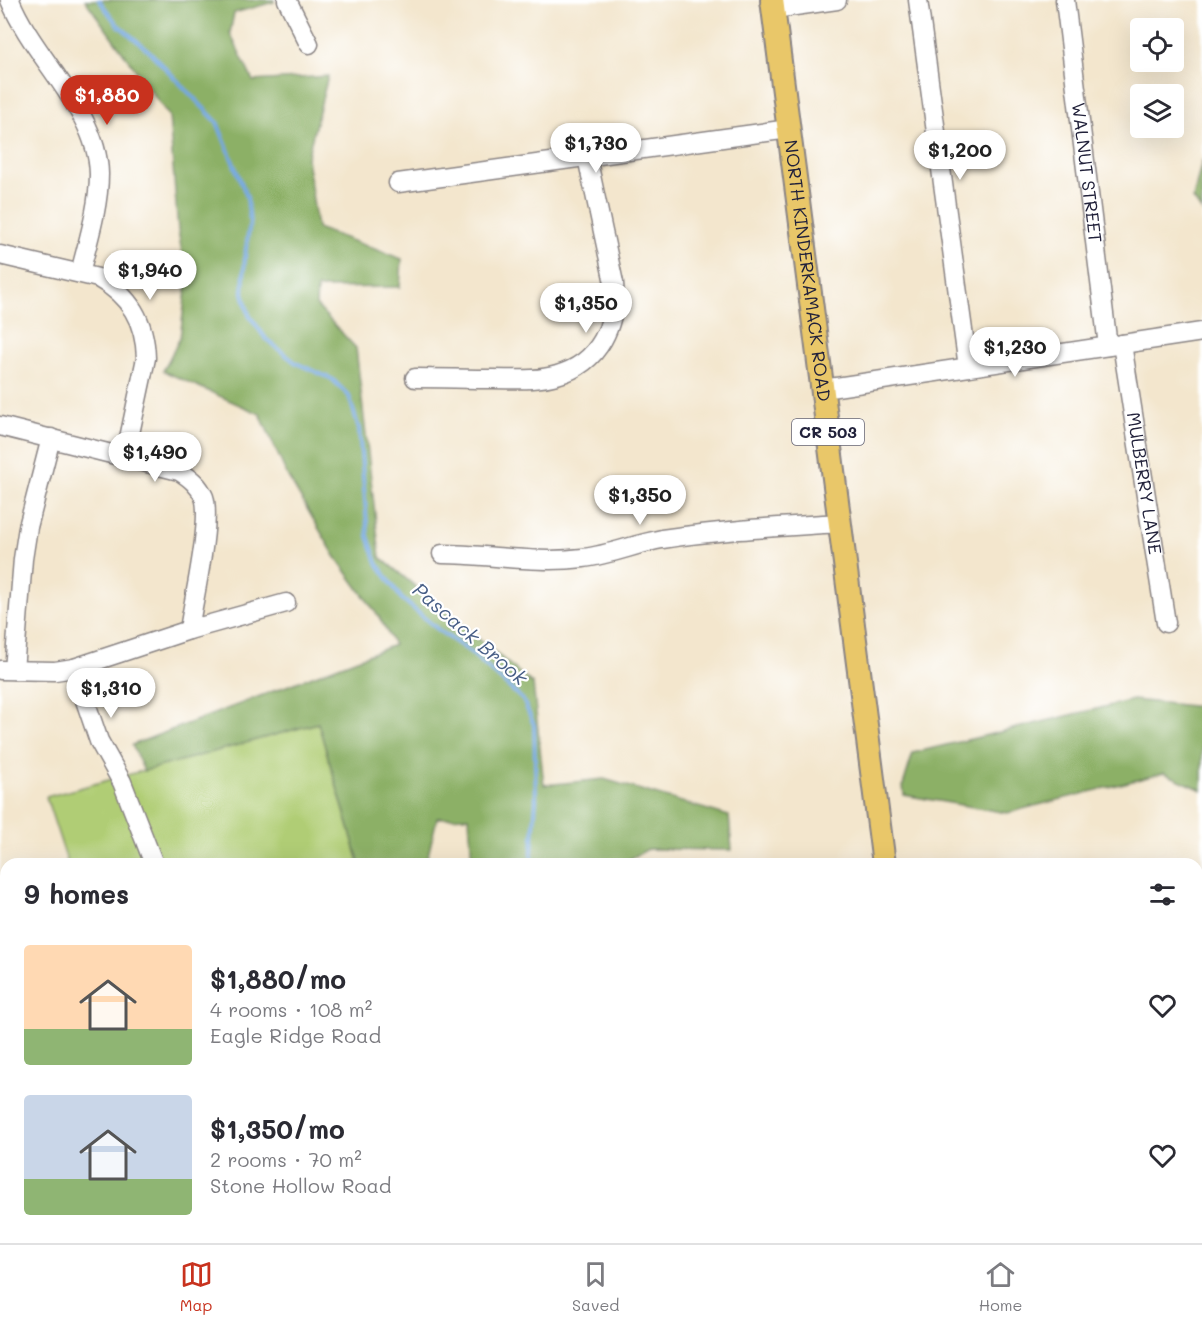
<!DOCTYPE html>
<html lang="en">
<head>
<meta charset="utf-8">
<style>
  body { margin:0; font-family:Mali,sans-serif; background:#f2f2f3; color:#2b2b33; height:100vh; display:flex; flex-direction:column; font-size:22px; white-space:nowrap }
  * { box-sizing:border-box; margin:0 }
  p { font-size:20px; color:#7c7c81 }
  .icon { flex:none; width:33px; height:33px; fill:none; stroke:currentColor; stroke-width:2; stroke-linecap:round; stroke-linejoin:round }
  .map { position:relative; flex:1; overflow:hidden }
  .panel { position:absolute; left:0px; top:858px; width:1203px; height:386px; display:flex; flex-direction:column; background:#fff; border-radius:18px 18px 0 0; box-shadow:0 6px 24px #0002 }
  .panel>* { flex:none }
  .tools { position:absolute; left:1130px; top:18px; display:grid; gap:12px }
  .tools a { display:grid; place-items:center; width:54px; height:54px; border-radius:6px; background:#fff; box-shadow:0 6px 24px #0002; font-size:30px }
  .price { position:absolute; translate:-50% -51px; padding:0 14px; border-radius:21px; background:#fff; color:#222; font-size:20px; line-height:39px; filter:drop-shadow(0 2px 3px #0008) }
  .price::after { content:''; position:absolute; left:50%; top:36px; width:18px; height:14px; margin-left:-9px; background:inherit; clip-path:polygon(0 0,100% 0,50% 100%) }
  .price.current { background:#c8321e; color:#fff }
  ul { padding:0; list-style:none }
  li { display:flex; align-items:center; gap:18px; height:150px; padding:0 24px }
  li span { display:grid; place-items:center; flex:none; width:168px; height:120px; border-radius:6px; color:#555 }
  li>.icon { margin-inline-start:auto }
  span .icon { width:72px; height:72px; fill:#fffc; stroke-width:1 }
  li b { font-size:26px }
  h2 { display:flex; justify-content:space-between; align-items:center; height:72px; padding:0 24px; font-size:26px }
  .dock { display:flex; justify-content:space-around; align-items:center; height:84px; border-top:2px solid #e1e1e2; background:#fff; font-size:16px; color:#7c7c81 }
  .dock a { display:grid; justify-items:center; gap:3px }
  .dock .current { color:#c8321e }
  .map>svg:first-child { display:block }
  .green { fill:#b0cd74; stroke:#697858; stroke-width:1.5 }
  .forest { fill:#8cb066; stroke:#576950; stroke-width:1.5 }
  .water { fill:#74a8e1; stroke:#4b658e; stroke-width:1.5 }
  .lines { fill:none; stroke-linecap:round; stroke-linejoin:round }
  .stream { stroke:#74a8e1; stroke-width:4 }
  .minor-casing { stroke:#8a8484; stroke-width:21 }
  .major-casing { stroke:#8a8484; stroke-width:26 }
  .minor { stroke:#fff; stroke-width:18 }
  .major { stroke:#e9c769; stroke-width:22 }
  .rail { stroke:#22223b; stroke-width:4 }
  .labels { text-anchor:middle; stroke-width:4.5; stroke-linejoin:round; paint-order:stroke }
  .shield { fill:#fff; stroke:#646476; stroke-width:1.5 }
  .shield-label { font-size:16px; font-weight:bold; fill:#22223b }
  .street-label { font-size:18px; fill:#22223b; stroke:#fff }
  .water-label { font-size:20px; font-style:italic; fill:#475e86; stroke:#fff }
</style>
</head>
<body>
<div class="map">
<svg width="1202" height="1243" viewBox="0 0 1202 1243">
  <rect width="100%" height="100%" fill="#fff"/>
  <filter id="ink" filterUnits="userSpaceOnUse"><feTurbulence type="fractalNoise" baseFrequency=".0167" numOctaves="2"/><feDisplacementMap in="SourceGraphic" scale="12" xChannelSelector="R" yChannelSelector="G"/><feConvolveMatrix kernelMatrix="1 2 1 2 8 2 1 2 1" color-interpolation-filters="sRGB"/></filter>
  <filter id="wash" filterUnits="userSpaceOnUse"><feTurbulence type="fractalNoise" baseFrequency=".008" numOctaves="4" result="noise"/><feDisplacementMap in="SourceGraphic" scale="24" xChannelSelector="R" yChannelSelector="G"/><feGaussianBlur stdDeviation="1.35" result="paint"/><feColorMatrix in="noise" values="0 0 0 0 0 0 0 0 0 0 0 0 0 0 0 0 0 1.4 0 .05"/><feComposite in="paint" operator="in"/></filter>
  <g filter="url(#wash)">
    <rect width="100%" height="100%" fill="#f3e6cd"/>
    <g class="green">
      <polygon points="318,723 359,862 352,864 68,864 46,797"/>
      <polygon points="6,1067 6,1238 466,1238 465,1243 0,1243 0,1073"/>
    </g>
    <g class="forest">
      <polygon points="85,0 274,0 274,2 234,13 230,33 253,81 328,76 307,158 317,228 402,259 400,287 317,288 316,305 356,348 380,557 533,684 544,785 604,779 729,816 732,850 648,849 621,864 472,864 469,817 437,818 426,864 352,864 359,861 318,723 144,771 132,745 394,645 379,617 335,556 287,475 260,414 163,371 180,338 187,282 178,230 169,116"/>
      <polygon points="1202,160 1202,212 1193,199"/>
      <polygon points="1133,700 1202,707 1202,790 1164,773 1007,813 904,795 903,785 913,753"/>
      <polygon points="466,1238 501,1238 500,1243 465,1243"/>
    </g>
    <polygon class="water" points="346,1238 472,1238 472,1243 350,1243"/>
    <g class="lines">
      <g class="stream">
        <polyline points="99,0 117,24 149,51 217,122 247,197 250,222 245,255 243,293 249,315 266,339 296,363 332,379 349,396 359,429 368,536 377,563 401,598 441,632 469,651 523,700 534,725 536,800 531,864"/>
        <polyline points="479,1243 480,1238"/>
      </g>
    </g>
  </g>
  <g filter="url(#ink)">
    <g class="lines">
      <defs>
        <g id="minor">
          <path d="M10 0C33 58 98 111 99 174 99 207 88 241 80 273"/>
          <polyline points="287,0 309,44"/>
          <polyline points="918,0 968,367"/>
          <path id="s1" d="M1065 0 1108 346"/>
          <polyline points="774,9 837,0"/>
          <polyline points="398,183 789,129"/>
          <path d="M0 255 98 278C130 296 145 321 146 358L125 457"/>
          <path id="s2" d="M1122 344 1166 623"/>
          <path d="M415 378C441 378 467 379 493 379 514 379 537 381 557 375 600 363 617 324 614 283L587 157"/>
          <polyline points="823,389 1202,332"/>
          <path d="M0 426 179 471C190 478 199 485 204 497 212 520 193 602 189 630"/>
          <path d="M442 554C489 554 535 564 583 558 610 555 635 544 662 539 721 530 780 527 840 523"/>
          <polyline points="74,668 99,741 122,782 154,864"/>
          <polyline points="0,670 55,671 74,668 189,630 286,603"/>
          <polyline points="14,670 23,559 28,527 51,438"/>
          <polyline points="1197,878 1198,878"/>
          <polyline points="264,1238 264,1243"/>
          <polyline points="678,1238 679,1243"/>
        </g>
        <g id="major">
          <path id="s3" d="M772 0 884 864"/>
          <polyline points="929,1238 930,1243"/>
        </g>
      </defs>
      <use href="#minor" class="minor-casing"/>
      <use href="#major" class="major-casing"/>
      <use href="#minor" class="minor"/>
      <use href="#major" class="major"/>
      <g class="rail">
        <polyline points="1197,1005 1202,995"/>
        <polyline points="1045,1243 1049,1238"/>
      </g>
    </g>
  </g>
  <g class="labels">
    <rect class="shield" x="792" y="419" width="72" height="26" rx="4.5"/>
    <g class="shield-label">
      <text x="828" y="438">CR 503</text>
    </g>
    <g class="street-label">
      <text dy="6" stroke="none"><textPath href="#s1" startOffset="174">WALNUT STREET</textPath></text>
      <text dy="6" stroke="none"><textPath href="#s3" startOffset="273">NORTH KINDERKAMACK ROAD</textPath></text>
      <text dy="6" stroke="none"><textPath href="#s2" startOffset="141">MULBERRY LANE</textPath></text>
    </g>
    <g class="water-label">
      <text transform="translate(470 634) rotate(41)" y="7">Pascack Brook</text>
    </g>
  </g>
</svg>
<div class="tools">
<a><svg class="icon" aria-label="locate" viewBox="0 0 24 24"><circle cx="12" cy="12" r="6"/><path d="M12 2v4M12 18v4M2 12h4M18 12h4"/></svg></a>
<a><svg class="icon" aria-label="layers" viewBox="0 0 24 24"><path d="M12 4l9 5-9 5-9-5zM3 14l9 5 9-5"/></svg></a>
</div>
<b class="price current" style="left:107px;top:126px">$1,880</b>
<b class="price" style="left:596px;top:174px">$1,730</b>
<b class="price" style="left:960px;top:181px">$1,200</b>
<b class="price" style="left:150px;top:301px">$1,940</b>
<b class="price" style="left:586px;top:334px">$1,350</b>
<b class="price" style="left:1015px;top:378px">$1,230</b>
<b class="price" style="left:155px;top:483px">$1,490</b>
<b class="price" style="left:640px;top:526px">$1,350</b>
<b class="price" style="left:111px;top:719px">$1,310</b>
<section class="panel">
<h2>9 homes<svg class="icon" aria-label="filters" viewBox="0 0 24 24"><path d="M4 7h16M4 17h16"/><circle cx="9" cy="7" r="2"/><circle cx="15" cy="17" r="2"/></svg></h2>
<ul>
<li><span style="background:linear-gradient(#ffd9b3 70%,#8fb573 0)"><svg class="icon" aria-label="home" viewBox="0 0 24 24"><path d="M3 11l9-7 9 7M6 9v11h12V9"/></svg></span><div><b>$1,880/mo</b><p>4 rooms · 108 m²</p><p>Eagle Ridge Road</p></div><svg class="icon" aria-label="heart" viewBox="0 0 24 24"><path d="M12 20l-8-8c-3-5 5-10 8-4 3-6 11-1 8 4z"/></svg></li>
<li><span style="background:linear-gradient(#c9d6e8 70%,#8fb573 0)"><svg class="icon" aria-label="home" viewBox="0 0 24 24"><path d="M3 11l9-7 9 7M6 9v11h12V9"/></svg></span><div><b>$1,350/mo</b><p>2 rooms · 70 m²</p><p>Stone Hollow Road</p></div><svg class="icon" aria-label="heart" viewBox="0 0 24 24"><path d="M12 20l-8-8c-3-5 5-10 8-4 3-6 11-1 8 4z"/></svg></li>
</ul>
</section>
</div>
<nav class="dock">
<a class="current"><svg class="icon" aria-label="map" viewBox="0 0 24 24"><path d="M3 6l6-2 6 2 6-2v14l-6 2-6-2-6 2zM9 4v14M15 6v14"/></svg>Map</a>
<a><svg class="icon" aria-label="saved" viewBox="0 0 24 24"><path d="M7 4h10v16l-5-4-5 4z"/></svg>Saved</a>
<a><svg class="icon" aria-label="home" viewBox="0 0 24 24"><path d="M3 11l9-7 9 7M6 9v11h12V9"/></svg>Home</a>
</nav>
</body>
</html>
